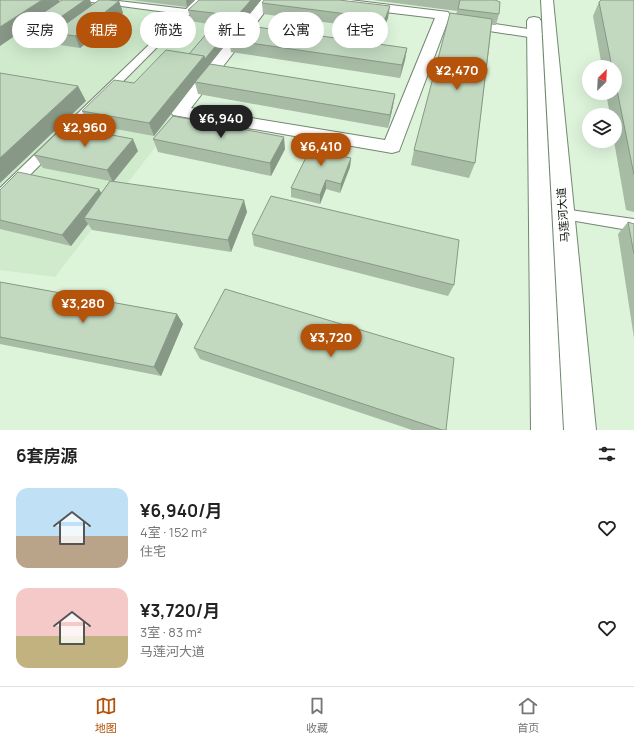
<!DOCTYPE html>
<html lang="zh">
<head>
<meta charset="utf-8">
<style>
  body { margin:0; font-family:Manrope,"Noto Sans SC",sans-serif; background:#f2f2f2; color:#222; height:100vh; display:flex; flex-direction:column; font-size:15px; white-space:nowrap }
  * { box-sizing:border-box; margin:0 }
  p { font-size:13px; color:#767676 }
  .icon { flex:none; width:22px; height:22px; fill:none; stroke:currentColor; stroke-width:2; stroke-linecap:round; stroke-linejoin:round }
  .map { position:relative; height:430px; overflow:hidden }
  .side { display:flex; flex-direction:column; background:#fff; flex:1 }
  .side>* { flex:none }
  .guide { position:absolute; left:12px; top:12px; width:400px; height:36px; display:flex; gap:8px }
  .needle { width:26px; rotate:24deg }
  .controls { position:absolute; left:582px; top:60px; display:grid; gap:8px }
  .controls a { display:grid; place-items:center; width:40px; height:40px; border-radius:50%; background:#fff; box-shadow:0 4px 16px #0002; font-size:20px }
  .price { position:absolute; translate:-50% -34px; padding:0 9px; border-radius:14px; background:#b45309; color:#fff; font-size:13px; line-height:26px; filter:drop-shadow(0 1px 2px #0008) }
  .price::after { content:''; position:absolute; left:50%; top:24px; width:12px; height:9px; margin-left:-6px; background:inherit; clip-path:polygon(0 0,100% 0,50% 100%) }
  .price.on { background:#222; color:#fff }
  ul { padding:0; list-style:none }
  li { display:flex; align-items:center; gap:12px; height:100px; padding:0 16px }
  li span { display:grid; place-items:center; flex:none; width:112px; height:80px; border-radius:12px; color:#555 }
  li>.icon { margin-inline-start:auto }
  span .icon { width:48px; height:48px; fill:#fffc; stroke-width:1 }
  li b { font-size:17px }
  h2 { display:flex; justify-content:space-between; align-items:center; height:48px; padding:0 16px; font-size:17px }
  .pill { padding:0 14px; border-radius:18px; background:#fff; box-shadow:0 4px 16px #0002; font-size:14px; line-height:36px }
  .pill.on { background:#b45309; color:#fff }
  .tabs { display:flex; justify-content:space-around; align-items:center; height:56px; border-top:1px solid #e0e0e0; background:#fff; font-size:11px; color:#767676 }
  .tabs a { display:grid; justify-items:center; gap:2px }
  .tabs .on { color:#b45309 }
  .map>svg:first-child { display:block }
  .built { fill:#cfebcc }
  .lines { fill:none; stroke-linecap:round; stroke-linejoin:round }
  .lane-casing { stroke:#728670; stroke-width:2 }
  .street-casing { stroke:#728670; stroke-width:2 }
  .secondary-casing { stroke:#728670; stroke-width:2 }
  .lane { fill:#fff; fill-rule:evenodd }
  .street { fill:#fff; fill-rule:evenodd }
  .secondary { fill:#fff; fill-rule:evenodd }
  .wall { fill:#a7bba5 }
  .shaded-wall { fill:#889886 }
  .building { fill:#c2d9c0; stroke:#889886 }
  .labels { text-anchor:middle; stroke-width:3; stroke-linejoin:round; paint-order:stroke }
  .street-label { font-size:11px; fill:#091008; stroke:#fff }
</style>
</head>
<body>
<div class="map">
<svg width="634" height="430" viewBox="0 0 634 430">
  <rect width="100%" height="100%" fill="#ddf4db"/>
  <polygon class="built" points="0,0 269,0 55,277 0,270"/>
  <g class="lines">
    <defs>
      <g id="lane">
        <polygon points="87,0 110,0 186,9 195,0 204,0 5,200 0,201 0,188 181,14 91,2"/>
        <polygon points="563,209 634,219 634,231 558,218 556,214 558,210"/>
      </g>
      <g id="street">
        <polygon points="261,0 274,0 191,108 385,140 435,18 318,4 314,3 312,0 350,0 448,12 450,15 399,151 392,153 173,115 170,111 173,107"/>
        <polygon points="462,19 535,30 540,31 542,34 540,37 535,38 457,26 455,23 457,20"/>
      </g>
      <g id="secondary">
        <polygon points="541,0 553,0 596,430 564,430"/>
        <polygon points="534,17 539,18 541,21 563,430 531,430 527,21 529,18"/>
      </g>
    </defs>
    <use href="#lane" class="lane-casing"/>
    <use href="#street" class="street-casing"/>
    <use href="#secondary" class="secondary-casing"/>
    <use href="#lane" class="lane"/>
    <use href="#street" class="street"/>
    <use href="#secondary" class="secondary"/>
  </g>
  <g class="wall">
    <polygon points="0,0 60,2 62,0 90,0 92,5 119,1 123,13 80,48 27,40 22,31"/>
    <polygon points="131,0 195,0 187,7"/>
    <polygon points="261,0 233,35 407,48 405,60 400,78 231,52 229,40 210,64 395,94 393,106 388,128 198,94 195,83 154,136 88,124 82,111 189,54 214,25 191,21 188,10"/>
    <polygon points="372,0 495,0 499,14 496,25 492,25 475,163 469,178 411,165 414,150 457,11"/>
    <polygon points="634,0 634,212 626,210 614,141 615,141 615,115 610,115 606,93 615,93 615,67 602,67 593,16 599,2"/>
    <polygon points="262,3 388,18 383,30 263,14"/>
    <polygon points="153,139 285,149 271,176 158,152"/>
    <polygon points="342,143 342,152 340,156 351,158 350,167 340,193 326,189 320,204 291,197 291,188"/>
    <polygon points="138,151 114,181 247,212 231,252 92,230 88,224 71,246 0,229 0,190 101,193 110,181 43,168 34,155"/>
    <polygon points="628,222 634,224 634,338 618,234"/>
    <polygon points="252,234 454,285 448,296 254,246"/>
    <polygon points="0,282 177,314 183,324 161,376 0,344"/>
    <polygon points="194,348 446,430 412,430 200,359"/>
  </g>
  <g class="shaded-wall">
    <polygon points="42,0 59,0 61,5 21,28 22,31 0,46 0,27"/>
    <polygon points="85,0 90,0 93,9 61,33 55,21"/>
    <polygon points="186,0 195,0 187,7"/>
    <polygon points="251,0 261,0 196,82 195,82 195,83 154,136 149,123 204,56 238,19 237,16"/>
    <polygon points="119,1 123,13 80,48 75,36"/>
    <polygon points="390,6 388,18 383,30 385,19"/>
    <polygon points="407,48 405,60 400,78 402,65"/>
    <polygon points="78,86 86,101 0,183 0,158"/>
    <polygon points="395,94 393,106 388,128 390,115"/>
    <polygon points="284,137 285,149 271,176 270,163"/>
    <polygon points="133,139 138,151 113,182 107,170"/>
    <polygon points="342,143 342,152 337,164 337,155"/>
    <polygon points="351,158 350,167 340,193 341,184"/>
    <polygon points="326,180 326,189 320,204 320,195"/>
    <polygon points="99,189 106,201 84,218 88,224 71,246 62,235"/>
    <polygon points="244,200 247,212 231,252 228,240"/>
    <polygon points="177,314 183,324 161,376 154,367"/>
  </g>
  <g class="building">
    <polygon points="0,0 42,0 0,27"/>
    <polygon points="62,0 85,0 55,21 67,23 99,0 108,0 119,1 75,36 21,28"/>
    <polygon points="199,0 251,0 237,16 188,10"/>
    <polygon points="264,0 339,0 390,6 385,19 262,3"/>
    <polygon points="460,0 495,0 500,2 499,14 458,9"/>
    <polygon points="601,0 634,0 634,175 615,80 615,67 612,67 599,2"/>
    <polygon points="450,13 492,19 475,163 414,150"/>
    <polygon points="221,17 238,19 205,59 204,56 189,54"/>
    <polygon points="242,25 407,48 402,65 229,40"/>
    <polygon points="166,50 204,56 149,123 82,111 114,80 134,83"/>
    <polygon points="210,64 395,94 390,115 195,82"/>
    <polygon points="0,73 78,86 0,158"/>
    <polygon points="173,116 284,137 270,163 153,139"/>
    <polygon points="64,126 133,139 107,170 34,155"/>
    <polygon points="316,137 342,143 337,155 351,158 341,184 326,180 320,195 291,188"/>
    <polygon points="18,172 99,189 62,235 0,220 0,190"/>
    <polygon points="110,181 244,200 228,240 84,218"/>
    <polygon points="271,196 459,240 454,285 252,234"/>
    <polygon points="628,222 634,224 634,254"/>
    <polygon points="0,282 177,314 154,367 0,337"/>
    <polygon points="225,289 454,358 446,430 442,430 194,348"/>
  </g>
  <g class="labels">
    <g class="street-label">
      <text transform="translate(563 215) rotate(-94)" y="4">马莲河大道</text>
    </g>
  </g>
</svg>
<div class="controls">
<a><svg class="needle" viewBox="-14 -14 28 28"><path d="M0-13l5 13h-10z" fill="#e53935"/><path d="M0 13l5-13h-10z" fill="#767676"/></svg></a>
<a><svg class="icon" aria-label="layers" viewBox="0 0 24 24"><path d="M12 4l9 5-9 5-9-5zM3 14l9 5 9-5"/></svg></a>
</div>
<b class="price" style="left:457px;top:91px">¥2,470</b>
<b class="price on" style="left:221px;top:139px">¥6,940</b>
<b class="price" style="left:85px;top:148px">¥2,960</b>
<b class="price" style="left:321px;top:167px">¥6,410</b>
<b class="price" style="left:83px;top:324px">¥3,280</b>
<b class="price" style="left:331px;top:358px">¥3,720</b>
<div class="guide">
<a class="pill">买房</a>
<a class="pill on">租房</a>
<a class="pill">筛选</a>
<a class="pill">新上</a>
<a class="pill">公寓</a>
<a class="pill">住宅</a>
</div>
</div>
<section class="side">
<h2>6套房源<svg class="icon" aria-label="filters" viewBox="0 0 24 24"><path d="M4 7h16M4 17h16"/><circle cx="9" cy="7" r="2"/><circle cx="15" cy="17" r="2"/></svg></h2>
<ul>
<li><span style="background:linear-gradient(#bfe0f5 60%,#b9a48a 0)"><svg class="icon" aria-label="home" viewBox="0 0 24 24"><path d="M3 11l9-7 9 7M6 9v11h12V9"/></svg></span><div><b>¥6,940/月</b><p>4室 · 152 m²</p><p>住宅</p></div><svg class="icon" aria-label="heart" viewBox="0 0 24 24"><path d="M12 20l-8-8c-3-5 5-10 8-4 3-6 11-1 8 4z"/></svg></li>
<li><span style="background:linear-gradient(#f6c9c9 60%,#c2b280 0)"><svg class="icon" aria-label="home" viewBox="0 0 24 24"><path d="M3 11l9-7 9 7M6 9v11h12V9"/></svg></span><div><b>¥3,720/月</b><p>3室 · 83 m²</p><p>马莲河大道</p></div><svg class="icon" aria-label="heart" viewBox="0 0 24 24"><path d="M12 20l-8-8c-3-5 5-10 8-4 3-6 11-1 8 4z"/></svg></li>
</ul>
</section>
<nav class="tabs">
<a class="on"><svg class="icon" aria-label="map" viewBox="0 0 24 24"><path d="M3 6l6-2 6 2 6-2v14l-6 2-6-2-6 2zM9 4v14M15 6v14"/></svg>地图</a>
<a><svg class="icon" aria-label="saved" viewBox="0 0 24 24"><path d="M7 4h10v16l-5-4-5 4z"/></svg>收藏</a>
<a><svg class="icon" aria-label="home" viewBox="0 0 24 24"><path d="M3 11l9-7 9 7M6 9v11h12V9"/></svg>首页</a>
</nav>
</body>
</html>
